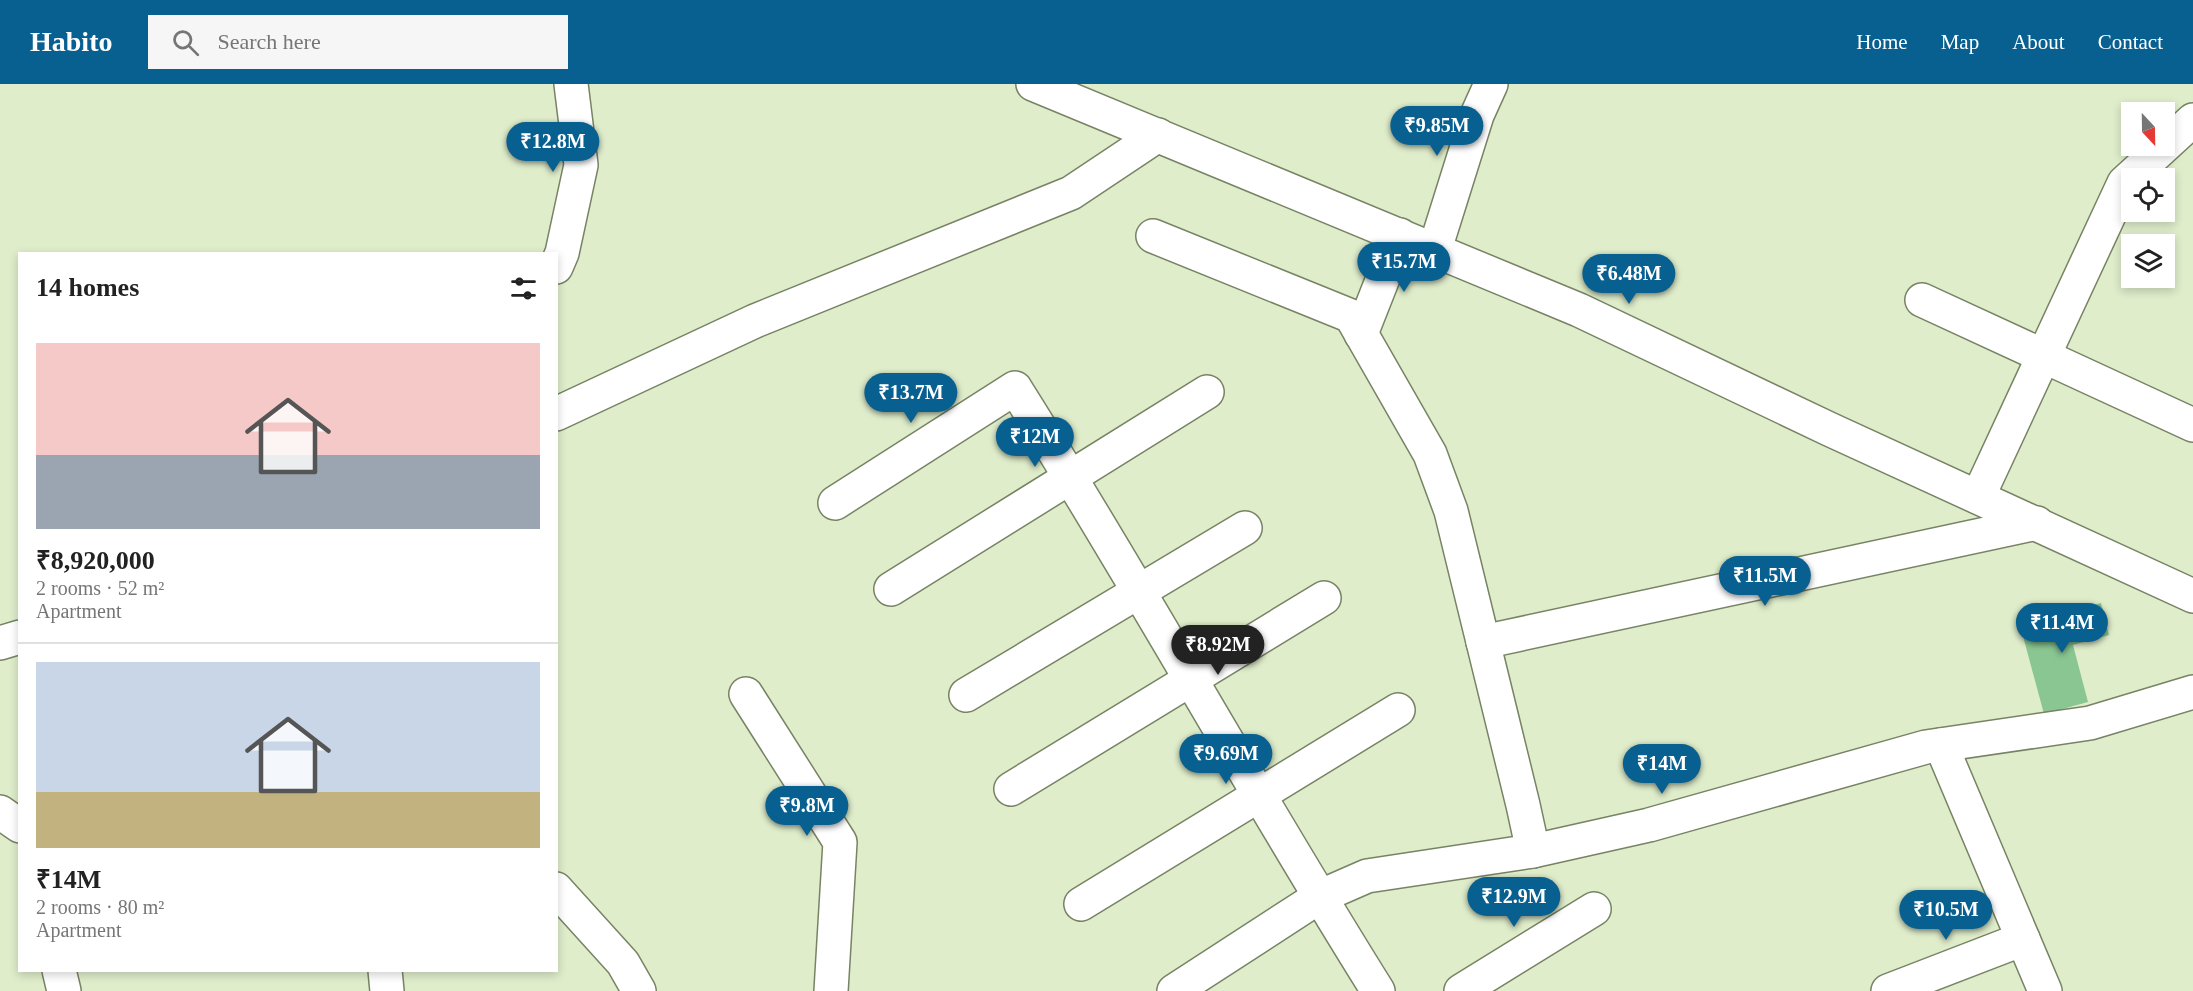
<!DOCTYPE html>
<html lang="en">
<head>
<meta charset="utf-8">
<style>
  body { margin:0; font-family:Georgia,serif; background:#f6f6f6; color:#222; height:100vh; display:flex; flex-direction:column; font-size:22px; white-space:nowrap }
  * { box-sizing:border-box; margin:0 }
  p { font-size:20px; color:#767676 }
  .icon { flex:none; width:33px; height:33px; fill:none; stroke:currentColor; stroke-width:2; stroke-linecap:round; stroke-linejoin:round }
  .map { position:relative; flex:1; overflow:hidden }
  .drawer { position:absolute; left:18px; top:168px; width:540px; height:720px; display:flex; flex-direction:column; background:#fff; border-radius:0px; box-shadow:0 3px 9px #0003 }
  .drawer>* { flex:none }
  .needle { width:39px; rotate:158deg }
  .controls { position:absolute; left:2121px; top:18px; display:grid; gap:12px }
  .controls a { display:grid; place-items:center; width:54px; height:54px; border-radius:0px; background:#fff; box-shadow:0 3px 9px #0003; font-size:30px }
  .price { position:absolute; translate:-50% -51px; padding:0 14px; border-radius:21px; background:#086091; color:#fff; font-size:20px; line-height:39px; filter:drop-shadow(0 2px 3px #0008) }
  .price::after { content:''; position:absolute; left:50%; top:36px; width:18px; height:14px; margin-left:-9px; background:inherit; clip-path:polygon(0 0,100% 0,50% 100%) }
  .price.on { background:#222; color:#fff }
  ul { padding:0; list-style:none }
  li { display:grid; align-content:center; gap:12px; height:318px; padding:0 18px }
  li+li { border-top:2px solid #e0e0e0 }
  li span { display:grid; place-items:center; height:186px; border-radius:0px; color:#555 }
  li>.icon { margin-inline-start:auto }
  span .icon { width:108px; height:108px; fill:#fffc; stroke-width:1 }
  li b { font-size:26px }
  h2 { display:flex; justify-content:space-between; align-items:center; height:72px; padding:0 18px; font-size:26px }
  header { display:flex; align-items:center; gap:36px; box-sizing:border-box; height:84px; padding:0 30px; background:#086091; color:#fff }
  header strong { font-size:28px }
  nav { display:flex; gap:33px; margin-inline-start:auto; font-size:21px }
  .search { width:420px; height:54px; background:#f6f6f6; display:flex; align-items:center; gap:15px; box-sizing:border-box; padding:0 21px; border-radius:0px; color:#767676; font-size:22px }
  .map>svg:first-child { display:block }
  .building { fill:#89c692 }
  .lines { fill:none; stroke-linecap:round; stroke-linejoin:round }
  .street-casing { stroke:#778364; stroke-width:36 }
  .street { stroke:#fff; stroke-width:33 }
</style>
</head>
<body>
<header>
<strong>Habito</strong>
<div class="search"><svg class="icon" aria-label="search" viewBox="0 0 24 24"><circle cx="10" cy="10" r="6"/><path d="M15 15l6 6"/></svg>Search here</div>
<nav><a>Home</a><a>Map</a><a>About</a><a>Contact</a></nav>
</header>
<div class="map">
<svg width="2193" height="907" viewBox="0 0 2193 907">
  <rect width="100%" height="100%" fill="#dfedcb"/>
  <polygon class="building" points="2101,519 2109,551 2073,561 2088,618 2044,630 2020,541"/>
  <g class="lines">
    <defs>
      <g id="street">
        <polyline points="1033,0 1579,226 1829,345 2193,512"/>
        <polyline points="1153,152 1351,232 1430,370 1451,427 1523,721 1533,767"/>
        <polyline points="1435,165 1477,31 1491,0"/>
        <polyline points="556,183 562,169 581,81 571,0"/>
        <polyline points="1922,216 2193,341"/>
        <polyline points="1361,250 1400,151"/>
        <polyline points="556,330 755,237 1071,109 1158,51"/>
        <polyline points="1978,413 2124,99 2193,36"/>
        <path d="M835 419 1015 304C1140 502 1253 708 1378 907"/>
        <polyline points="891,505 1207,308"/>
        <polyline points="1483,558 2037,439"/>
        <polyline points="0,559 20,553"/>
        <polyline points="746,610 840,758 831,907"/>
        <polyline points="966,611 1245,444"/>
        <polyline points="1941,661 2045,907"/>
        <polyline points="1011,705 1324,514"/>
        <polyline points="0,728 20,742"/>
        <polyline points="556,805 623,879 639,907"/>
        <polyline points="1081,820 1398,626"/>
        <polyline points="59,886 64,907"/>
        <polyline points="385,886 387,907"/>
        <polyline points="1174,907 1319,813 1367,792 1533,767 1649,741 1926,663 2090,639 2193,608"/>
        <polyline points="1461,907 1594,825"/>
        <polyline points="1888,907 2023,855"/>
      </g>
    </defs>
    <use href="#street" class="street-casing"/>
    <use href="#street" class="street"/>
  </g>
</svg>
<div class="controls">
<a><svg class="needle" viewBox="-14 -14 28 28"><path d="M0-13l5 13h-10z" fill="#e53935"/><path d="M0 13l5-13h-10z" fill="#767676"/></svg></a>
<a><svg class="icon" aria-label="locate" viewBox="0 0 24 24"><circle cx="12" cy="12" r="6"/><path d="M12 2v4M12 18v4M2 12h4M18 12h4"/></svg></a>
<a><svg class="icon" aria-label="layers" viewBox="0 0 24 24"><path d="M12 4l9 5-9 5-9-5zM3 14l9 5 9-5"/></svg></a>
</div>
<b class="price" style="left:1437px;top:73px">₹9.85M</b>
<b class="price" style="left:553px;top:89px">₹12.8M</b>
<b class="price" style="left:1404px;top:209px">₹15.7M</b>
<b class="price" style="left:1629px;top:221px">₹6.48M</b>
<b class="price" style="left:911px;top:340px">₹13.7M</b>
<b class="price" style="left:1035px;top:384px">₹12M</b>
<b class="price" style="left:1765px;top:523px">₹11.5M</b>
<b class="price" style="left:2062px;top:570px">₹11.4M</b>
<b class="price on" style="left:1218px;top:592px">₹8.92M</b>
<b class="price" style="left:1226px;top:701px">₹9.69M</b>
<b class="price" style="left:1662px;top:711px">₹14M</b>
<b class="price" style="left:807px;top:753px">₹9.8M</b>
<b class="price" style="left:1514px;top:844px">₹12.9M</b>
<b class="price" style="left:1946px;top:857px">₹10.5M</b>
<section class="drawer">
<h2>14 homes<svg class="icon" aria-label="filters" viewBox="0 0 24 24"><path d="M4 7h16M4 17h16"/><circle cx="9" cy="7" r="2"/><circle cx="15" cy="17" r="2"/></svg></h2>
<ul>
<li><span style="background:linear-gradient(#f6c9c9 60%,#9aa5b1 0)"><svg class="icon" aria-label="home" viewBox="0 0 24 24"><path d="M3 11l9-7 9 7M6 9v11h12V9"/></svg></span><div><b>₹8,920,000</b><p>2 rooms · 52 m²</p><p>Apartment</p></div></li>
<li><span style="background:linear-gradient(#c9d6e8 70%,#c2b280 0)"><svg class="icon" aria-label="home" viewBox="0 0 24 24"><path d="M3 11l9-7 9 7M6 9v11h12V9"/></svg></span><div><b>₹14M</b><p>2 rooms · 80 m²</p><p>Apartment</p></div></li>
</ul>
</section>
</div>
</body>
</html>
